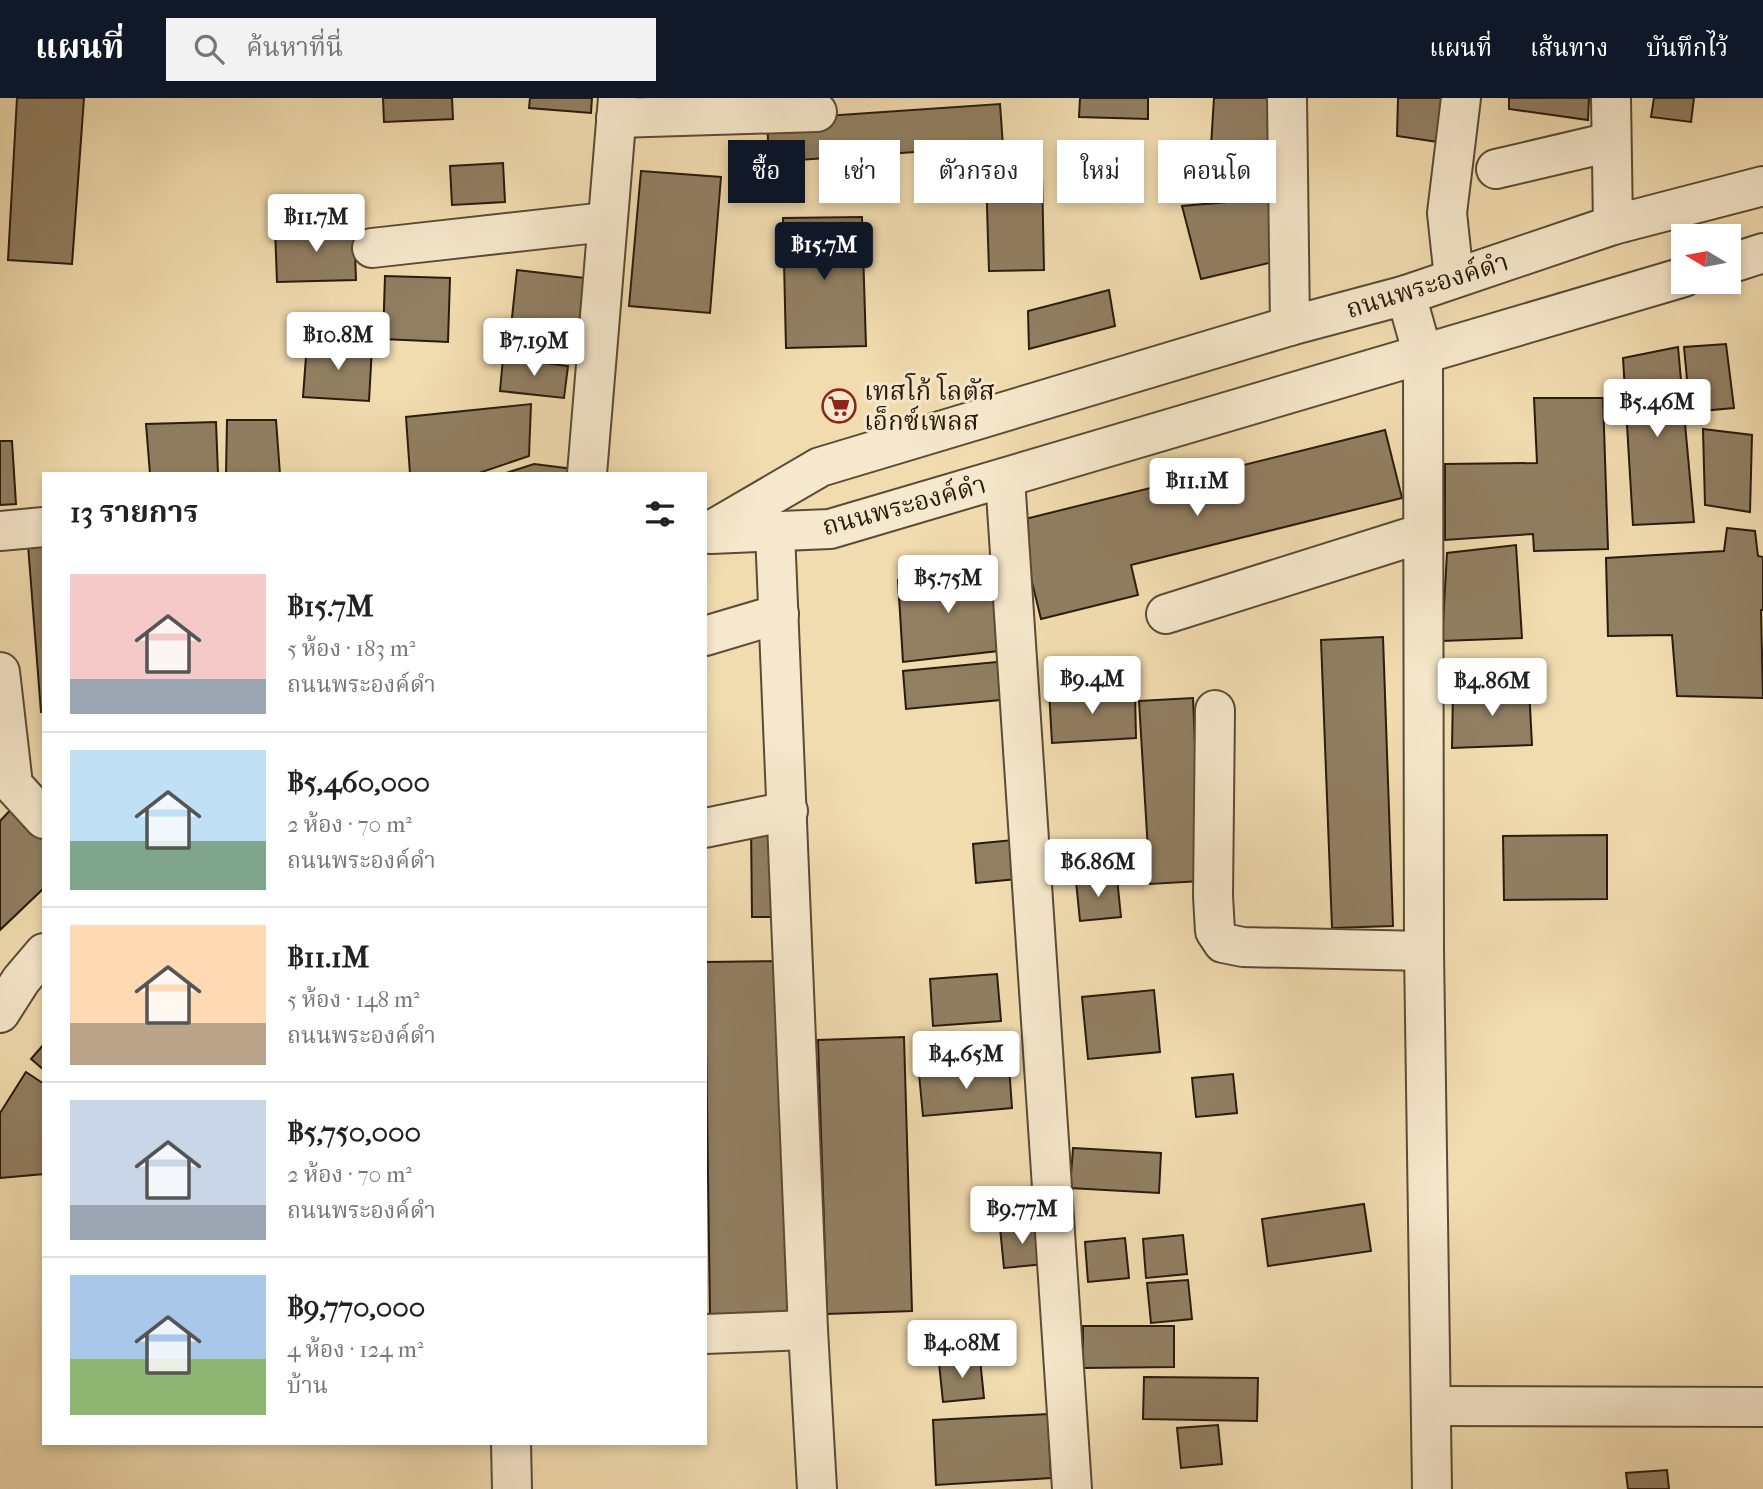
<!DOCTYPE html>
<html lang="th">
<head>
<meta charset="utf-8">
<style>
  body { margin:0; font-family:"IM FELL French Canon","Noto Serif Thai",serif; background:#f2f2f2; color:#222; height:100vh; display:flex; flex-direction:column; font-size:26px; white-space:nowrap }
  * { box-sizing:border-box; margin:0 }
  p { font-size:23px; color:#767676 }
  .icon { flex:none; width:38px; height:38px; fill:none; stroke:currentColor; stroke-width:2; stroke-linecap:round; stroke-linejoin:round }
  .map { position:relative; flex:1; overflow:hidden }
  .details { position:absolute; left:42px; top:374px; width:665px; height:973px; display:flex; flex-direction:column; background:#fff; border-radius:0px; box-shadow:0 4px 10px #0003 }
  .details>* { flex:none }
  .banner { position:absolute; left:728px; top:42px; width:665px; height:63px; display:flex; gap:14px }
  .needle { width:46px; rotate:280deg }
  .tools { position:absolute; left:1671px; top:126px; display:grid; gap:14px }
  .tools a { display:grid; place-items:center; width:70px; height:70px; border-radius:0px; background:#fff; box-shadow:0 4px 10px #0003; font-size:35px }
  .price { position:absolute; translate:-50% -60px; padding:0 16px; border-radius:7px; background:#fff; color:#222; font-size:23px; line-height:46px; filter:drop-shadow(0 2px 4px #0008) }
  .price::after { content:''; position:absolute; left:50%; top:42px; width:21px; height:16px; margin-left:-10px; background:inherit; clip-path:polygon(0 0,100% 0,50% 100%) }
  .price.on { background:#111827; color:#fff }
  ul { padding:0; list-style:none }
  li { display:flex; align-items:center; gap:21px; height:175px; padding:0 28px }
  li+li { border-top:2px solid #e0e0e0 }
  li span { display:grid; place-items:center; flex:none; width:196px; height:140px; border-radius:0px; color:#555 }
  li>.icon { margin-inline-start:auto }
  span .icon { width:84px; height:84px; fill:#fffc; stroke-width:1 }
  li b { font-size:30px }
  h2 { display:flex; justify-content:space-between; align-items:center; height:84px; padding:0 28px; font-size:30px }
  .tag { padding:0 24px; border-radius:0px; background:#fff; box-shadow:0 4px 10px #0003; font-size:24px; line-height:63px }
  .tag.on { background:#111827; color:#fff }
  header { display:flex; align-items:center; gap:42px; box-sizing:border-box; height:98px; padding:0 35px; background:#111827; color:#fff }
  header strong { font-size:33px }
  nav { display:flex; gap:38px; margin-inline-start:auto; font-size:24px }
  .search { width:490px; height:63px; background:#f2f2f2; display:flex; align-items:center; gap:18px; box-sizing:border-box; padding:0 24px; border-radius:0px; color:#767676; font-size:26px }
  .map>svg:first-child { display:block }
  .building { fill:#917f62; stroke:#291b0d; stroke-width:2 }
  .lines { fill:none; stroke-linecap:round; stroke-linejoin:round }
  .minor-casing { stroke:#5b4b36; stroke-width:42 }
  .minor { stroke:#f6e8cc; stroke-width:38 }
  .labels { text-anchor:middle; stroke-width:6; stroke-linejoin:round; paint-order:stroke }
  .street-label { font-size:26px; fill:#291b0d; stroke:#f6e8cc }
  .poi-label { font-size:26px; fill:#291b0d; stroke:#f6e8cc; text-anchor:start }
</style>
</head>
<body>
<header>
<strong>แผนที่</strong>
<div class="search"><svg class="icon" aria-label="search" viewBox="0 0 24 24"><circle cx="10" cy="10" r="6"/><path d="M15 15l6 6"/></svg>ค้นหาที่นี่</div>
<nav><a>แผนที่</a><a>เส้นทาง</a><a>บันทึกไว้</a></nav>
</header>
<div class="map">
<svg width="1763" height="1391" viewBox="0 0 1763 1391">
  <rect width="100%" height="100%" fill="#f1dcb0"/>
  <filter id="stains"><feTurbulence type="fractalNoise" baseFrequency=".00286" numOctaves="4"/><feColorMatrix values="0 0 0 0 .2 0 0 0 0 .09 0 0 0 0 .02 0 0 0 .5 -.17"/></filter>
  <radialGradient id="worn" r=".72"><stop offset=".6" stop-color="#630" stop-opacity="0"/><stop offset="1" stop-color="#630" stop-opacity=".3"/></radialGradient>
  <g class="building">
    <polygon points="17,0 84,0 72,166 8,162"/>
    <polygon points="383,0 452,0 453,21 384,24"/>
    <polygon points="530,0 592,0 591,15 529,10"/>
    <polygon points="1080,0 1148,0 1148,21 1079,19"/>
    <polygon points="1214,0 1279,0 1275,70 1239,68 1211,48"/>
    <polygon points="1398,0 1448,0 1445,45 1397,38"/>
    <polygon points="1509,0 1589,0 1588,22 1509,11"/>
    <polygon points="1654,0 1694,0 1691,24 1651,19"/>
    <polygon points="1000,6 1003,48 769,64 767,22"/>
    <polygon points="503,65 505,104 452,107 450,68"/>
    <polygon points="641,73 721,79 710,215 629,208"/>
    <polygon points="1042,76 1044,172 989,173 986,77"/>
    <polygon points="1275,100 1273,164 1201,181 1182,108"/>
    <polygon points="862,119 866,248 786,250 783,120"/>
    <polygon points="354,127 356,182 277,184 275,130"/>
    <polygon points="517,172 584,180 578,236 511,229"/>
    <polygon points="385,178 450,180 448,244 383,241"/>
    <polygon points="1109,192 1115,228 1029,251 1028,213"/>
    <polygon points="307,245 372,249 369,303 303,299"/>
    <polygon points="1726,246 1734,310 1690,314 1684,249"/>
    <polygon points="1678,249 1694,424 1633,427 1623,260"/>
    <polygon points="503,260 568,268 564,300 500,293"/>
    <polygon points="1534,300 1603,300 1608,451 1534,453 1533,436 1445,442 1445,366 1537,365"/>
    <polygon points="531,306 529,358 476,376 410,376 406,319"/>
    <polygon points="227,322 276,322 280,376 226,376"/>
    <polygon points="216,324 218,376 150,376 146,326"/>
    <polygon points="1703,331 1752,337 1750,414 1705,407"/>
    <polygon points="1385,332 1402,400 1131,467 1138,497 1041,521 1017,423"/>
    <polygon points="0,343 12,343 16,406 0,407"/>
    <polygon points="534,366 573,371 573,376 503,376"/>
    <polygon points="1727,430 1755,433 1758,458 1763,459 1763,512 1761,512 1763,600 1677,598 1672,537 1608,538 1606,460 1724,453"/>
    <polygon points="44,446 44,614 41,614 28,447"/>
    <polygon points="1516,447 1522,540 1442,543 1447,455"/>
    <polygon points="991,468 998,553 903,564 898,482"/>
    <polygon points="1383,539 1393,828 1332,830 1321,542"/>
    <polygon points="1007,563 1011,601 906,611 903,573"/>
    <polygon points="1529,590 1532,647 1452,650 1453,593"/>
    <polygon points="1049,592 1135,595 1136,640 1052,645"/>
    <polygon points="1193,600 1201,783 1150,786 1139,603"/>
    <polygon points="16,706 44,736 44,790 0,832 0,723"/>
    <polygon points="780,727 781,819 752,819 751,728"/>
    <polygon points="1607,737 1607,801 1504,802 1503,738"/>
    <polygon points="1013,742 1017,781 976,785 973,746"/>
    <polygon points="1117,780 1121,819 1080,823 1076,783"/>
    <polygon points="795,863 801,1217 710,1219 705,864"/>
    <polygon points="997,876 1001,923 933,928 930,881"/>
    <polygon points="1154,892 1160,954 1088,961 1082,899"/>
    <polygon points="904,939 912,1213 827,1216 818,942"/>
    <polygon points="44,946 44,972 31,961"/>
    <polygon points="1009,968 1012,1010 923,1018 919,976"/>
    <polygon points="26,974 44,986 44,1076 0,1080 0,1015"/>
    <polygon points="1233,976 1237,1015 1196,1019 1192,980"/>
    <polygon points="1073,1050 1161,1055 1159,1095 1070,1090"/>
    <polygon points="1364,1106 1371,1153 1268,1168 1262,1121"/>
    <polygon points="1041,1127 1045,1166 1004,1170 1000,1130"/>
    <polygon points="1183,1137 1187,1176 1146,1180 1143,1141"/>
    <polygon points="1125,1140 1129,1180 1088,1184 1085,1144"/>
    <polygon points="1188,1182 1192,1221 1151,1225 1147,1185"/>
    <polygon points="1083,1228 1174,1228 1174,1269 1083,1270"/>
    <polygon points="980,1261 984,1300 943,1304 939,1265"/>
    <polygon points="1144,1279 1258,1280 1257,1323 1143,1321"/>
    <polygon points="1048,1316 1051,1380 936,1387 933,1322"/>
    <polygon points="1218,1327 1222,1366 1181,1370 1177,1330"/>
    <polygon points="1667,1372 1669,1391 1628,1391 1626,1375"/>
  </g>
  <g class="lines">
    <defs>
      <g id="minor">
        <polyline points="1287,0 1290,228"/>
        <polyline points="1611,0 1613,127"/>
        <polyline points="616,20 817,14"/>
        <polyline points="1496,71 1611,44"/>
        <polyline points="372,150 606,124"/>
        <polyline points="1729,166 1763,155"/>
        <polyline points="1454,180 1447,115 1461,0"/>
        <polyline points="1406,197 1423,257 1424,853 1432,1391"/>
        <polyline points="587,376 618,0"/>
        <polyline points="1005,380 1072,1391"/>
        <polyline points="0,433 44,429"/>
        <polyline points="775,434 808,1232 817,1391"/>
        <polyline points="705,436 820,369 1290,228 1406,197 1613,127 1763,88"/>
        <polyline points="711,436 830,431 1684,179"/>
        <polyline points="1166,516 1423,435"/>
        <polyline points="705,538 779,516"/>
        <polyline points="0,574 13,687 44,721"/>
        <polyline points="1215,612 1213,798 1215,833 1223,845 1243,849 1424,853"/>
        <polyline points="705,730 788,713"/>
        <polyline points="0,915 21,882 44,855"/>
        <polyline points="705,1236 808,1232"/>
        <polyline points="1431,1308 1763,1309"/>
        <polyline points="511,1346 512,1391"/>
      </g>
    </defs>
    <use href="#minor" class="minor-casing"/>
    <use href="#minor" class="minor"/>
  </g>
  <defs>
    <symbol id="supermarket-ring" viewBox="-11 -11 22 22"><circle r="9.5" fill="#f6e8cc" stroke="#8f2418" stroke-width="1.5"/><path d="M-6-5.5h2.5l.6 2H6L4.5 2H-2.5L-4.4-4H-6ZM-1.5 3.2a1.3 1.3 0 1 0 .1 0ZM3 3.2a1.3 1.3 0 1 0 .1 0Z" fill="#8f2418"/></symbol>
  </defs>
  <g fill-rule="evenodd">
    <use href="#supermarket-ring" x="820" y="289" width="38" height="38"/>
  </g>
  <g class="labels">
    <g class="street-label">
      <text transform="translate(1427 187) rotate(-17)" y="9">ถนนพระองค์ดำ</text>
      <text transform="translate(904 407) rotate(-15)" y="9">ถนนพระองค์ดำ</text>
    </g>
    <g class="poi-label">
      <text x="864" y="302">เทสโก้ โลตัส<tspan x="864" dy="30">เอ็กซ์เพลส</tspan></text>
    </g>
  </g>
  <rect width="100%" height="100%" filter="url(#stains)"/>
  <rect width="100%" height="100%" fill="url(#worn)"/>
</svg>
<div class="tools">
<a><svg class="needle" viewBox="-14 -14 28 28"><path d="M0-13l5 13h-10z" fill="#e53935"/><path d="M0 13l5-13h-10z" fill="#767676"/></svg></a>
</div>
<b class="price" style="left:316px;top:156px">฿11.7M</b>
<b class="price on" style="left:824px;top:184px">฿15.7M</b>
<b class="price" style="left:338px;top:274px">฿10.8M</b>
<b class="price" style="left:534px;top:280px">฿7.19M</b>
<b class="price" style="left:1657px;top:341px">฿5.46M</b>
<b class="price" style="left:1197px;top:420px">฿11.1M</b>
<b class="price" style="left:948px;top:517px">฿5.75M</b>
<b class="price" style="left:1092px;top:618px">฿9.4M</b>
<b class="price" style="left:1492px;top:620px">฿4.86M</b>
<b class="price" style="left:1098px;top:801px">฿6.86M</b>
<b class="price" style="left:966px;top:993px">฿4.65M</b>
<b class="price" style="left:1022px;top:1148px">฿9.77M</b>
<b class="price" style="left:962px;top:1282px">฿4.08M</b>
<div class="banner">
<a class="tag on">ซื้อ</a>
<a class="tag">เช่า</a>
<a class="tag">ตัวกรอง</a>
<a class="tag">ใหม่</a>
<a class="tag">คอนโด</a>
</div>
<section class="details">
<h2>13 รายการ<svg class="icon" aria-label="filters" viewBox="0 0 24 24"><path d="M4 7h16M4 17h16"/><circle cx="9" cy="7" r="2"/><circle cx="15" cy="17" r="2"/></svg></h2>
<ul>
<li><span style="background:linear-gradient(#f6c9c9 75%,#9aa5b1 0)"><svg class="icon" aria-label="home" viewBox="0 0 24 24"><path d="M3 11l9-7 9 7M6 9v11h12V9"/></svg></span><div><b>฿15.7M</b><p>5 ห้อง · 183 m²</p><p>ถนนพระองค์ดำ</p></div></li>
<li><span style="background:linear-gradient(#bfe0f5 65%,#7fa58c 0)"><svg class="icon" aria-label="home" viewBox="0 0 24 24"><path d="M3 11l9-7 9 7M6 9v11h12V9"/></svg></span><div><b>฿5,460,000</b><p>2 ห้อง · 70 m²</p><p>ถนนพระองค์ดำ</p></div></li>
<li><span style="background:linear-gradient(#ffd9b3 70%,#b9a48a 0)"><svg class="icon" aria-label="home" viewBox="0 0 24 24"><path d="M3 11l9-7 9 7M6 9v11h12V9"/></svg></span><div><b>฿11.1M</b><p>5 ห้อง · 148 m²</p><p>ถนนพระองค์ดำ</p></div></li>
<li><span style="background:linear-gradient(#c9d6e8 75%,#9aa5b1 0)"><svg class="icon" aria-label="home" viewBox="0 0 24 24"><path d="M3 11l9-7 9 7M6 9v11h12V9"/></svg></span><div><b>฿5,750,000</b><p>2 ห้อง · 70 m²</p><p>ถนนพระองค์ดำ</p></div></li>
<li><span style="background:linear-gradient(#a9c7e8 60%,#8fb573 0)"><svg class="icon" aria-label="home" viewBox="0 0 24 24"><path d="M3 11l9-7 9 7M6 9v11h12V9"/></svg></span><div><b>฿9,770,000</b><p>4 ห้อง · 124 m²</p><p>บ้าน</p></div></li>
</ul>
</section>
</div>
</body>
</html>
